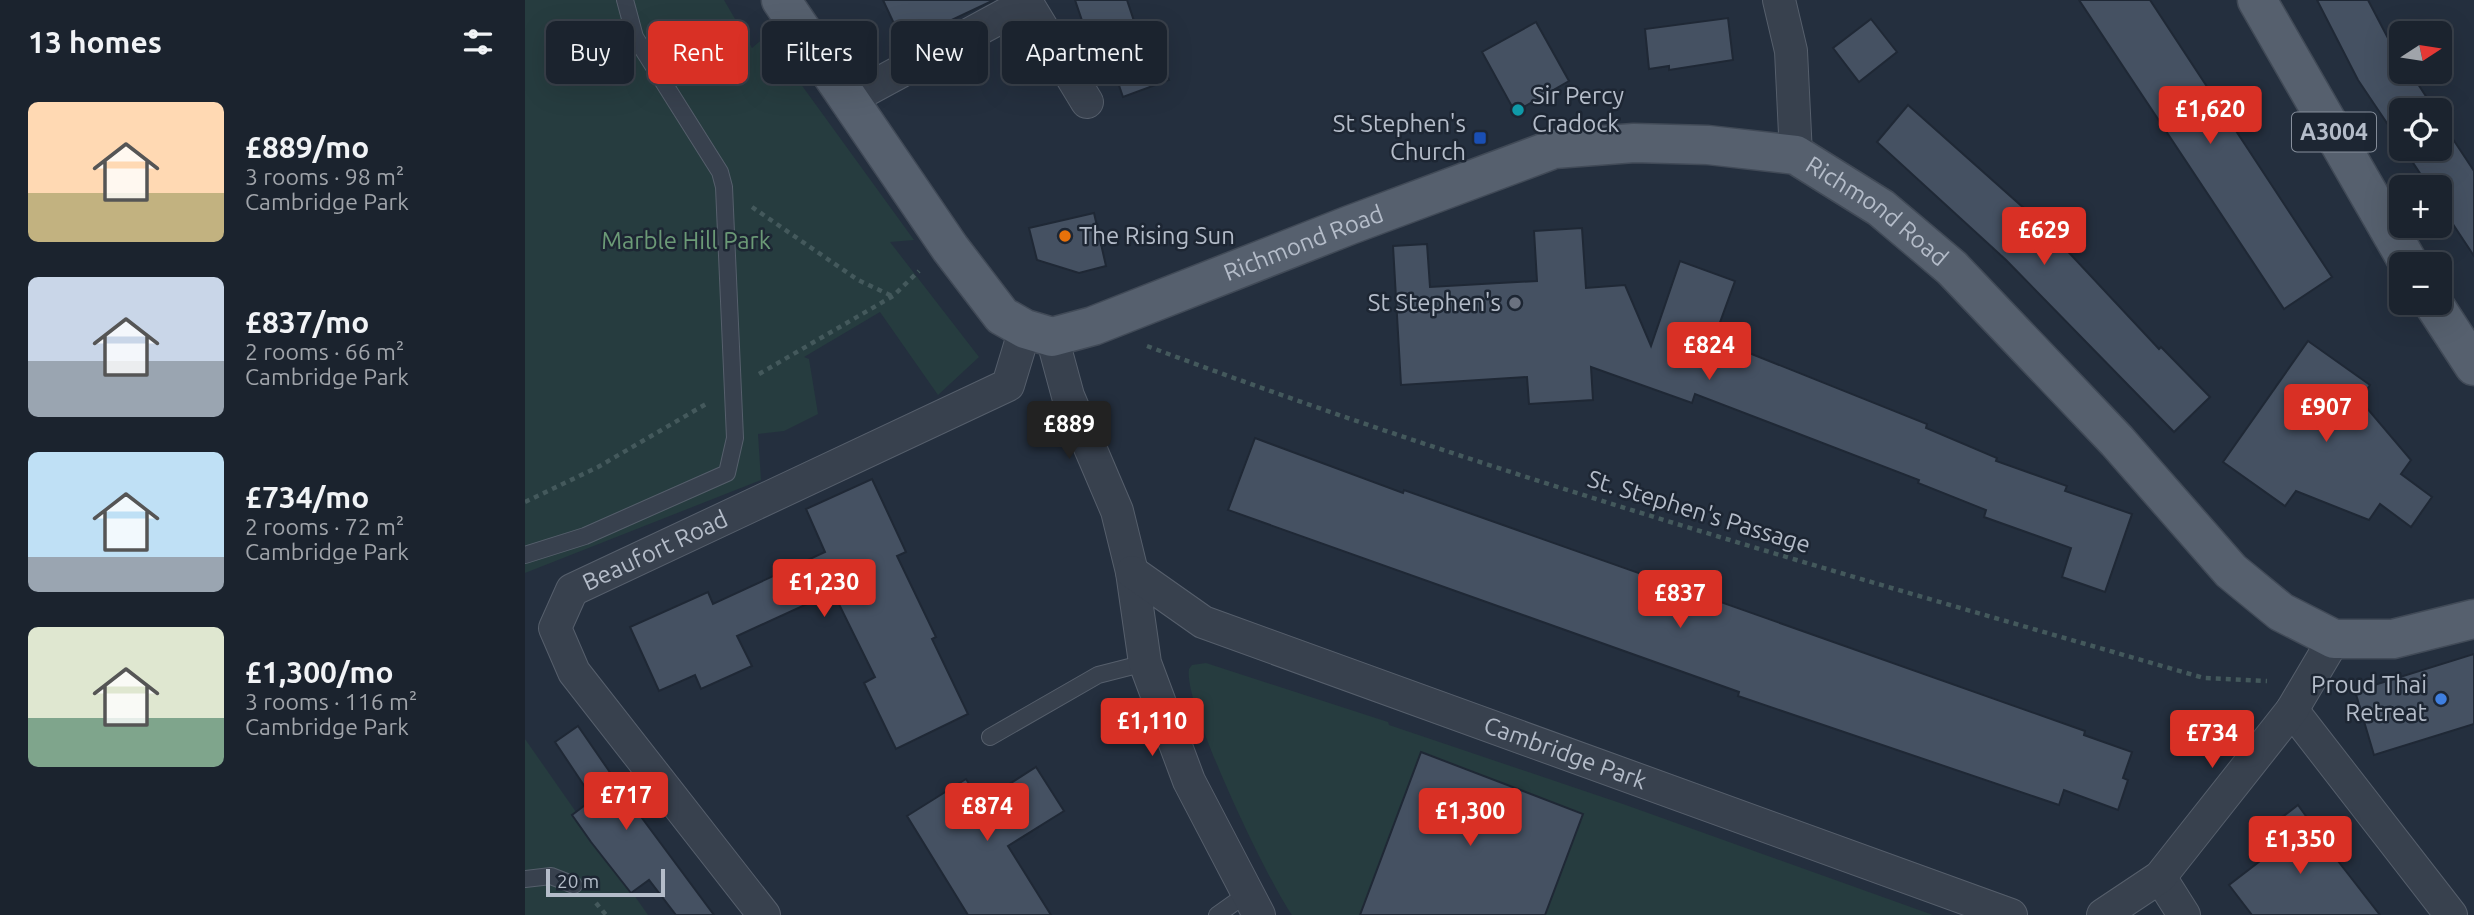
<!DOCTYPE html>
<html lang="en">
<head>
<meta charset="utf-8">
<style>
  body { margin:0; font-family:Ubuntu,sans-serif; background:#242b36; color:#f1f3f6; height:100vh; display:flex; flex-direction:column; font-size:26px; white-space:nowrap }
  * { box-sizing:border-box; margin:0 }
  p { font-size:23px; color:#a0a4aa }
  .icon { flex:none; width:38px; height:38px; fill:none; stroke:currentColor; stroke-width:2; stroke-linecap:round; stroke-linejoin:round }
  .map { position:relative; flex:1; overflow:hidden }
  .sheet { display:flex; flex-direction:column; background:#1b232e; width:525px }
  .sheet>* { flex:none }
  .banner { position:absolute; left:21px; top:21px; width:665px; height:63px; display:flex; gap:14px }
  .needle { width:46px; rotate:78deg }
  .fabs { position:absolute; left:1864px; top:21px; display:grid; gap:14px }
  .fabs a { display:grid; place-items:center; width:63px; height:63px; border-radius:10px; background:#1b232e; box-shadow:0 7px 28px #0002,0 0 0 2px #39404a; font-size:35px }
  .scale { position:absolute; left:21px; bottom:18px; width:119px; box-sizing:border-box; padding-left:7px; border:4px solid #b4bcc9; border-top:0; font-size:19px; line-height:24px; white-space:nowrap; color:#b4bcc9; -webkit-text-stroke:5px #1d2633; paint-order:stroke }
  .price { position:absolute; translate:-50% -60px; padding:0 16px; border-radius:7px; background:#d93025; color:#fff; font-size:23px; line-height:46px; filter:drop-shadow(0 2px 4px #0008) }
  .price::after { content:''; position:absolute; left:50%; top:42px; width:21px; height:16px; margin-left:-10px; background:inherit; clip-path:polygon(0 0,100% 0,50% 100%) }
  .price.current { background:#222; color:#fff }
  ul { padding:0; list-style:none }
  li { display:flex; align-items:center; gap:21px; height:175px; padding:0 28px }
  li span { display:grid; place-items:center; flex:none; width:196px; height:140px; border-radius:10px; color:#555 }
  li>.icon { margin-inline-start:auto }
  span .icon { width:84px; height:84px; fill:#fffc; stroke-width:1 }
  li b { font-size:30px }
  h2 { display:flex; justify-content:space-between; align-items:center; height:84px; padding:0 28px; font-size:30px }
  .tag { padding:0 24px; border-radius:10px; background:#1b232e; box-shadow:0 7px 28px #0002,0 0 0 2px #39404a; font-size:24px; line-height:63px }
  .tag.current { background:#d93025; color:#fff }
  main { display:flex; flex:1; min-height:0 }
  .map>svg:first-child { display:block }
  .green { fill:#263c3f }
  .building { fill:#455162; stroke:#1f2835; stroke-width:2 }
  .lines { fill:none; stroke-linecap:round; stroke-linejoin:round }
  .service-casing { stroke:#565f6c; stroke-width:18 }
  .minor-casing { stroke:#565f6c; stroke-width:34 }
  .primary-casing { stroke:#414a57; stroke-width:41 }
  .path { stroke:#44595c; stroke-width:4.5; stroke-dasharray:5 5; stroke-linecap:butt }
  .service { stroke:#38414e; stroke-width:16 }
  .minor { stroke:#38414e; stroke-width:32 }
  .primary { stroke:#56606e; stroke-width:38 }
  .culture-dot { fill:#0f9aa8; stroke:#1d2633; stroke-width:2.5 }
  .transit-dot { fill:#1a4fb4; stroke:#1d2633; stroke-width:2.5 }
  .food-dot { fill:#e8710a; stroke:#1d2633; stroke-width:2.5 }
  .worship-dot { fill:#6b7280; stroke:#1d2633; stroke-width:2.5 }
  .shop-dot { fill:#3f7fe0; stroke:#1d2633; stroke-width:2.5 }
  .labels { text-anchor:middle; stroke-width:5; stroke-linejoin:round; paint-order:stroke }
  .shield { fill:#1d2633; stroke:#878f9c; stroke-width:2 }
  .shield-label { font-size:23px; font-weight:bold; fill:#b4bcc9 }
  .poi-label { font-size:24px; fill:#b4bcc9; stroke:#1d2633; text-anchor:end }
  .street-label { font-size:24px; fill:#b4bcc9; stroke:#1d2633 }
  .park-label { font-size:24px; fill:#6b9a76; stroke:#1d2633 }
</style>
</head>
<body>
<main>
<section class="sheet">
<h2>13 homes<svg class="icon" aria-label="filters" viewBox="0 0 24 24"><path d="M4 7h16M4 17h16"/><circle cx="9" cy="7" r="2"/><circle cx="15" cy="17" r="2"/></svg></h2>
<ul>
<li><span style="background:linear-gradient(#ffd9b3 65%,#c2b280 0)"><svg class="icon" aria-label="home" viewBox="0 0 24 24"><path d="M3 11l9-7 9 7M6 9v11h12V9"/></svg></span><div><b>£889/mo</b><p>3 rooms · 98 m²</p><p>Cambridge Park</p></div></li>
<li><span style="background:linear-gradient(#c9d6e8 60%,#9aa5b1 0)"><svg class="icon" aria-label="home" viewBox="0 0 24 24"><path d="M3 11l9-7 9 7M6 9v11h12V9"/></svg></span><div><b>£837/mo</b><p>2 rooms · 66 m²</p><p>Cambridge Park</p></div></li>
<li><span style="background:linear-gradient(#bfe0f5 75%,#9aa5b1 0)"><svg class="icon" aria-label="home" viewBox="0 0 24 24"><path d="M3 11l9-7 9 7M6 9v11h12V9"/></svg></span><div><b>£734/mo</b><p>2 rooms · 72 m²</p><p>Cambridge Park</p></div></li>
<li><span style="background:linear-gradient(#dfe7d0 65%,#7fa58c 0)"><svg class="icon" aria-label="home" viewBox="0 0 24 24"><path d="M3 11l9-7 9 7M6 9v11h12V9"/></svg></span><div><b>£1,300/mo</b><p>3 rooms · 116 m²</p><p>Cambridge Park</p></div></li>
</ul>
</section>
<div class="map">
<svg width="1949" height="915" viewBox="0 0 1949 915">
  <rect width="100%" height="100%" fill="#242f3e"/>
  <g class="green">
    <polygon points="0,0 199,0 227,48 241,36 389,240 365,242 454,357 413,395 355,312 279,357 284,359 293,414 259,431 233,434 236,480 0,573"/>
    <path d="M681 663 863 722 864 725 1098 804 1408 915H767C743 881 658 705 664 669L667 665Z"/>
    <polygon points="0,739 123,915 0,915"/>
  </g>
  <g class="building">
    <polygon points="358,0 469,0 378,43"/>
    <polygon points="550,0 602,0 611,27 618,25 628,53 634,51 644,80 598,97 588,68 582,70 572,42 565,44"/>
    <polygon points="1554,0 1625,0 1807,277 1759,309"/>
    <polygon points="1792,0 1843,0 1876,63 1876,72 1885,72 1910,110 1876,110 1876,144 1833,80"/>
    <polygon points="1203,18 1208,60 1144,70 1144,66 1124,69 1120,29"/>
    <polygon points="1346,19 1372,52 1334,82 1308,48"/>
    <polygon points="1011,22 1044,81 990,112 957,52"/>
    <polygon points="1383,105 1520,227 1634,349 1636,347 1685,397 1649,432 1481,260 1352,142"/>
    <polygon points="1914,118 1949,171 1949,256 1914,203 1914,187 1904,187 1879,149 1914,149"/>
    <polygon points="569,213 581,266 554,273 512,260 504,228"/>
    <polygon points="1057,228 1061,288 1100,285 1126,346 1155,261 1210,281 1189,339 1402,424 1401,428 1472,458 1471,461 1542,486 1540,491 1607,514 1580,592 1537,577 1546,548 1459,517 1461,510 1393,483 1394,480 1170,394 1167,403 1066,367 1068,400 1004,404 1002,377 876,385 868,246 902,244 905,287 1012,281 1009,231"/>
    <polygon points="1783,341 1845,385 1835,400 1886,460 1876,474 1907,497 1886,527 1855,504 1844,520 1771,491 1760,506 1698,462"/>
    <polygon points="730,438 878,493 879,490 1560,731 1559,735 1607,752 1598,778 1603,780 1593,810 1539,790 1534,805 1213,696 1214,692 703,510"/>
    <polygon points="347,479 381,552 372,556 411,637 407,639 443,714 371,749 339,683 350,677 308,592 212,636 227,666 176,689 170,675 134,691 105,627 183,592 188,604 300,552 281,509"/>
    <polygon points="1949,654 1949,724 1849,755 1830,691"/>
    <polygon points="53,726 111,810 189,915 151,915 124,880 106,893 66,842 47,815 68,799 30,742"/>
    <polygon points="896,752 1058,814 1020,915 835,915"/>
    <polygon points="511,767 539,811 483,846 526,915 443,915 382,816 441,779 456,802"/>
    <polygon points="1773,805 1813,861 1855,915 1727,915 1704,885 1748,851 1735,834"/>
  </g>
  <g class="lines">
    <defs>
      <g id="service">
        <polyline points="0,555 60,536 202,473 210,438 199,187 195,172 110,37 100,0"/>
        <polyline points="465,737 573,675 620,663"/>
        <polyline points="0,879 26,876 49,885"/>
        <polyline points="692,915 723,893"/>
      </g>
      <g id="minor">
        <polyline points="1254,0 1266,51 1271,155"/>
        <polyline points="323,100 502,3 562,102"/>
        <polyline points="527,337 543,396 592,511 607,572 620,663 664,781 734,915"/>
        <path id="s1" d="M607 572 678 622 1486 915"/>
        <polyline points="1767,710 1926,915"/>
        <polyline points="1635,877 1659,915"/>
        <path id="s2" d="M239 915 49 672 30 628 47 590 483 385 500 329"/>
        <polyline points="1578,915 1635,877 1767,710 1809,639"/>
      </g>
      <g id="primary">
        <path id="s3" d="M256 0 425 248 477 316 500 329 527 337 568 326 825 225 1029 149 1109 143 1183 145 1271 155 1356 208 1427 268 1592 441 1706 571 1756 612 1809 639H1868L1949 619"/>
        <polyline points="1732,0 1884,264"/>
        <polyline points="1908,303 1949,366"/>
      </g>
    </defs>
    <use href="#service" class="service-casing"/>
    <use href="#minor" class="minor-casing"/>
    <use href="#primary" class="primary-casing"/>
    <g class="path">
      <polyline points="227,207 333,280 367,296"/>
      <path d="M622 346C968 476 1324 576 1679 678L1742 681"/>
      <polyline points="234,374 368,296 394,271"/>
      <polyline points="0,502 73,467 181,404"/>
      <polyline points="71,903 81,915"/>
    </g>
    <use href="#service" class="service"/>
    <use href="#minor" class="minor"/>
    <use href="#primary" class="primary"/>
  </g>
  <circle class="culture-dot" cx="993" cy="110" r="7"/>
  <rect class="transit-dot" x="948" y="131" width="14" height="14" rx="3.5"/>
  <circle class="food-dot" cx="540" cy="236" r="7"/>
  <circle class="worship-dot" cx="990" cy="303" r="7"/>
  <circle class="shop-dot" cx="1916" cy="699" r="7"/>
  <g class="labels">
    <rect class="shield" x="1767" y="112.5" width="84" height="39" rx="5"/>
    <g class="shield-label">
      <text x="1809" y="140">A3004</text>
    </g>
    <g class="poi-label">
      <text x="1007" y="104" text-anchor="start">Sir Percy<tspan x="1007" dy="28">Cradock</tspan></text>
      <text x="941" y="132">St Stephen's<tspan x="941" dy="28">Church</tspan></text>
      <text x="554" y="244" text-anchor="start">The Rising Sun</text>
      <text x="976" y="311">St Stephen's</text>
      <text x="1902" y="693">Proud Thai<tspan x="1902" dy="28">Retreat</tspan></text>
    </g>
    <g class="street-label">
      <text dy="8" stroke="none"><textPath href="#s3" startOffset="1318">Richmond Road</textPath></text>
      <text dy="8" stroke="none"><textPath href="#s3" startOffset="709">Richmond Road</textPath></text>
      <text transform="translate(1174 512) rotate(17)" y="8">St. Stephen's Passage</text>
      <text dy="8" stroke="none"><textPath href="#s2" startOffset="490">Beaufort Road</textPath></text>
      <text dy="8" stroke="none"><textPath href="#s1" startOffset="472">Cambridge Park</textPath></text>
    </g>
    <g class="park-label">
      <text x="161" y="249">Marble Hill Park</text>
    </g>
  </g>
</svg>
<div class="fabs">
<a><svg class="needle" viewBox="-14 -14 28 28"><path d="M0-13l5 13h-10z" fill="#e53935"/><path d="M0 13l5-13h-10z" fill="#a0a4aa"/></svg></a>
<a><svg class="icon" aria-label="locate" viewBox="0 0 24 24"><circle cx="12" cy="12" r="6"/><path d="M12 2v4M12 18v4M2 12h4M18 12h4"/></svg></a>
<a>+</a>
<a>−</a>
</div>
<div class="scale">20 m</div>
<b class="price" style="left:1685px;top:146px">£1,620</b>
<b class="price" style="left:1519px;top:267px">£629</b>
<b class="price" style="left:1184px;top:382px">£824</b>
<b class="price" style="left:1801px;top:444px">£907</b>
<b class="price current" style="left:544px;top:461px">£889</b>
<b class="price" style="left:299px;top:619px">£1,230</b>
<b class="price" style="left:1155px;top:630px">£837</b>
<b class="price" style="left:627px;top:758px">£1,110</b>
<b class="price" style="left:1687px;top:770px">£734</b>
<b class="price" style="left:101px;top:832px">£717</b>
<b class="price" style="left:462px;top:843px">£874</b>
<b class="price" style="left:945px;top:848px">£1,300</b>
<b class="price" style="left:1775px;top:876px">£1,350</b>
<div class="banner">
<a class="tag">Buy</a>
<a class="tag current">Rent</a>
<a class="tag">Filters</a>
<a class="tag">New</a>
<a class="tag">Apartment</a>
</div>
</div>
</main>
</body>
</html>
